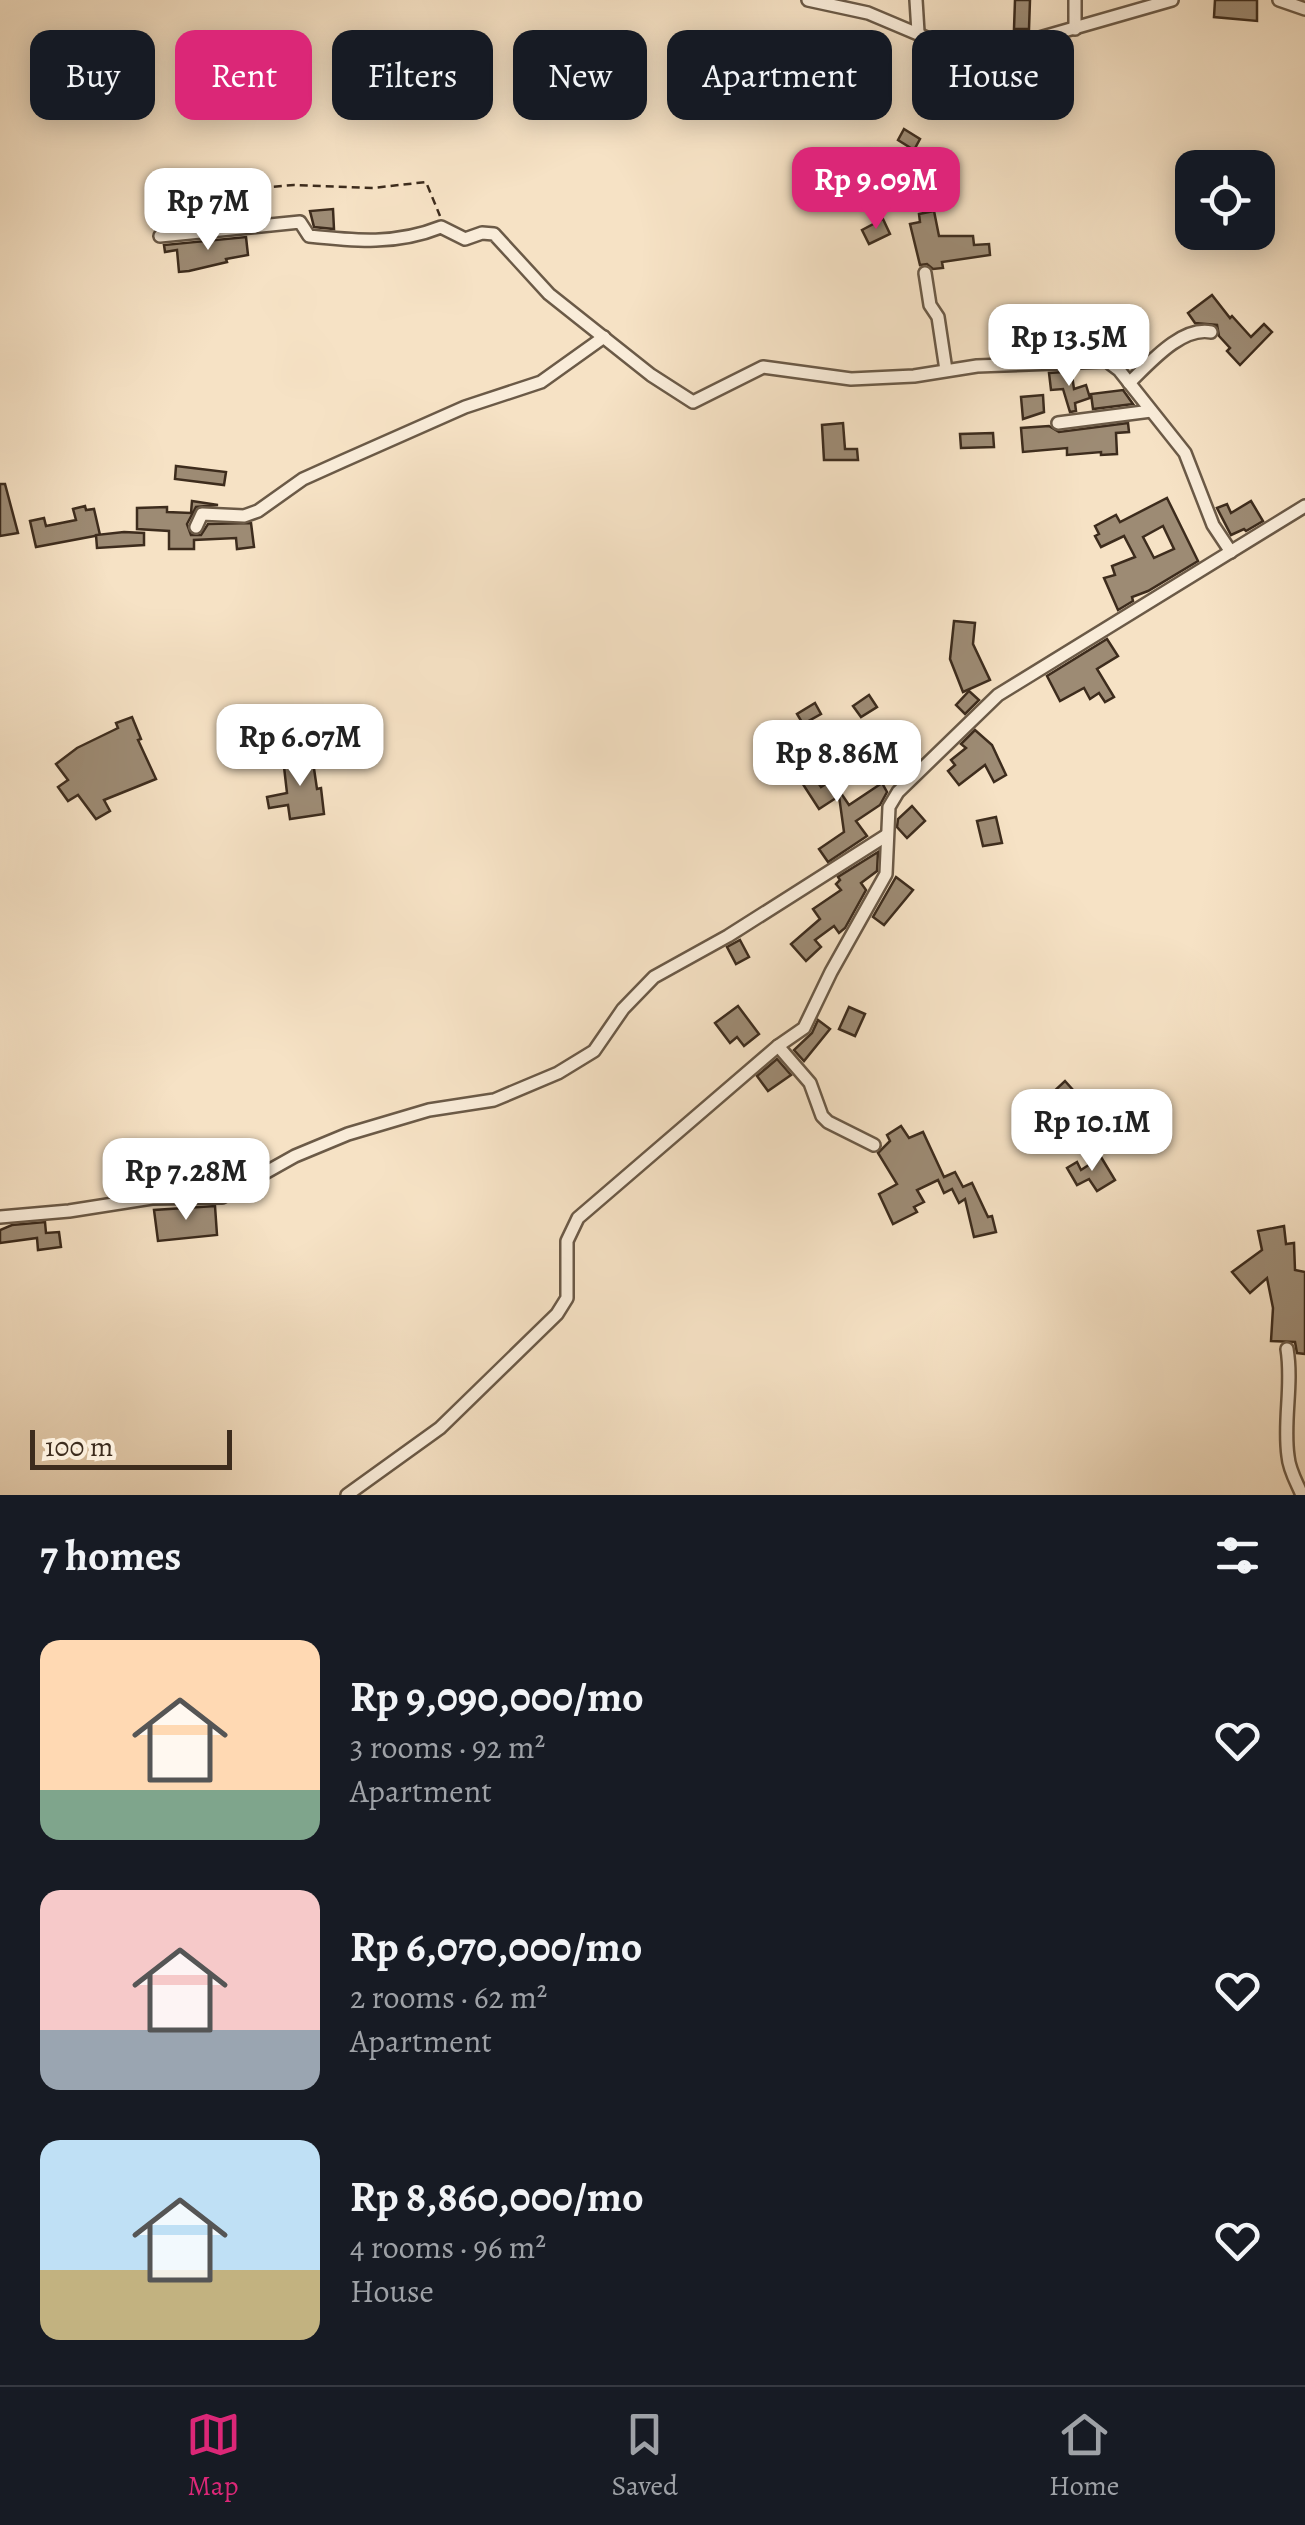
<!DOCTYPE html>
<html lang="en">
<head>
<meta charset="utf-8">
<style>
  body { margin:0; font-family:Alegreya,serif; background:#20242c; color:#f1f3f6; height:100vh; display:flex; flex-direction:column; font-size:38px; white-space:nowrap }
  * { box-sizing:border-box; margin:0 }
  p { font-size:32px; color:#9ea1a6 }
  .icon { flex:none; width:55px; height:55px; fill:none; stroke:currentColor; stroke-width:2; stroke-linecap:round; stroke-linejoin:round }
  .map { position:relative; height:1495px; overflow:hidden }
  .details { display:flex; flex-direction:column; background:#171b24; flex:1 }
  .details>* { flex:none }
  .hud { position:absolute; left:30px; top:30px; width:1245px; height:90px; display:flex; gap:20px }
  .fabs { position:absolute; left:1175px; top:150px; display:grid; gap:20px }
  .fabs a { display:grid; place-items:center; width:100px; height:100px; border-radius:20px; background:#171b24; box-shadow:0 5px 25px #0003; font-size:50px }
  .scale { position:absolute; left:30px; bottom:25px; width:202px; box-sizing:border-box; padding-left:10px; border:5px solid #3d2c1d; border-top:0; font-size:28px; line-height:35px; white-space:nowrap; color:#3d2c1d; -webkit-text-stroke:8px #f9ecd9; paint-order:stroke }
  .price { position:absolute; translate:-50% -85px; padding:0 22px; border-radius:20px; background:#fff; color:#222; font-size:32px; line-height:65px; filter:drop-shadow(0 2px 5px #0008) }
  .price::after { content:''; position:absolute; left:50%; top:60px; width:30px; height:22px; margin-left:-15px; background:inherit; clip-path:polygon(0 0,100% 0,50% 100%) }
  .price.on { background:#db2777; color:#fff }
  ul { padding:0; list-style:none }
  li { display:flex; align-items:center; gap:30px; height:250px; padding:0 40px }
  li span { display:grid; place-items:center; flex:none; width:280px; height:200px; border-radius:20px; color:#555 }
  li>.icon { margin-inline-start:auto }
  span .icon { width:120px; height:120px; fill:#fffc; stroke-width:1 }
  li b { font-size:42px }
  h2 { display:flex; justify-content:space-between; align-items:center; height:120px; padding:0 40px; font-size:42px }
  .tag { padding:0 35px; border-radius:20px; background:#171b24; box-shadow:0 5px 25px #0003; font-size:35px; line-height:90px }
  .tag.on { background:#db2777; color:#fff }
  .menu { display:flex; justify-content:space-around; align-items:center; height:140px; border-top:2px solid #363941; background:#171b24; font-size:28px; color:#9ea1a6 }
  .menu a { display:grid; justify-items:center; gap:5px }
  .menu .on { color:#db2777 }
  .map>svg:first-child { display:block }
  .building { fill:#9d8b74; stroke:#3d2c1d; stroke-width:2.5; fill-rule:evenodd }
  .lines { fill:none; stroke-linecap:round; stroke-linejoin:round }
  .street-casing { stroke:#6b5a47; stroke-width:16 }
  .path { stroke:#3d2c1d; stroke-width:2.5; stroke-dasharray:8 5; stroke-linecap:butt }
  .street { stroke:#f9ecd9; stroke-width:11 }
</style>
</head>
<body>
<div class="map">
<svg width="1305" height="1495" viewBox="0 0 1305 1495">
  <rect width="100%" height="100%" fill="#f6e2c5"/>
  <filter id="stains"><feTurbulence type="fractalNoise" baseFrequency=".002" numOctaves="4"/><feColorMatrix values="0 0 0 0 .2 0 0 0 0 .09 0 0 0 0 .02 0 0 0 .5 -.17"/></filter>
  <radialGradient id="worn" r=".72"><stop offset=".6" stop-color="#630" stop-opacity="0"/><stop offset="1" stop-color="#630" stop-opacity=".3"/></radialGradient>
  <g class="building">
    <polygon points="1015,0 1030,0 1029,29 1014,29"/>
    <polygon points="1215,0 1257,0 1257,21 1214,17"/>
    <polygon points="904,129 920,139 914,150 898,140"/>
    <polygon points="197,191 198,196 221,194 223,204 244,203 245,218 156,228 154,213 183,209 180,194"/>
    <polygon points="333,209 334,229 314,227 310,211"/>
    <polygon points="934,211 939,236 973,236 974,245 989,244 990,255 942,262 943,268 933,269 927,264 920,265 910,224 920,222 919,214"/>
    <polygon points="883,219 890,234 869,244 862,230"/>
    <polygon points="246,237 248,255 226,259 227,262 189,271 179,272 177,250 165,252 164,245"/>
    <polygon points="1212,295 1230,318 1232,316 1251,337 1264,324 1272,332 1240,365 1227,351 1230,348 1219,336 1217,325 1195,323 1188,313"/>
    <polygon points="1141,329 1144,342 1121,347 1119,334"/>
    <polygon points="1064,372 1065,376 1072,375 1074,389 1086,385 1090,398 1075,403 1076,411 1070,412 1063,389 1051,390 1049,373"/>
    <polygon points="1123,390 1133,404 1093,409 1091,394"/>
    <polygon points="1043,395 1044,412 1023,419 1021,397"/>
    <polygon points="843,423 845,449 857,449 858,460 824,460 822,425"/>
    <polygon points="1128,423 1129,432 1116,433 1117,454 1101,455 1101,452 1067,455 1067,448 1023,452 1021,428 1049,426 1059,432"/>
    <polygon points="993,433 994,447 961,448 960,434"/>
    <polygon points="176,466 226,472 224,485 175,479"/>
    <polygon points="0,484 5,484 18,533 0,536"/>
    <path d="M1167 498 1198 561 1148 591 1132 597 1133 601 1118 610 1104 578 1115 575 1112 566 1135 557 1124 536 1101 547 1095 536 1099 534 1095 526 1116 515 1120 522ZM1163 526 1174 549 1154 558 1143 537Z"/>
    <polygon points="192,501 218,505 196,507 187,524 191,535 201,535 208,524 251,523 254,547 237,549 236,538 194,540 194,549 169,549 169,531 137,529 137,508 167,507 167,512 191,513"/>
    <polygon points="1251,501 1263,521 1246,531 1244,529 1231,535 1217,508 1227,504 1231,513"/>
    <polygon points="85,506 86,510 94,509 100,535 36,547 30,521 44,518 46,526 76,520 73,509"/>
    <polygon points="124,532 144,533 144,545 97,548 96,535"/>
    <polygon points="954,621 975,623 973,644 990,680 963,692 950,659"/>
    <polygon points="1107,639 1118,656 1097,669 1114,697 1105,702 1099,693 1090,699 1084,688 1060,701 1047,676"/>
    <polygon points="969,691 979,700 965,714 956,705"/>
    <polygon points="869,695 877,707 861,717 853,706"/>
    <polygon points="815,703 821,714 803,724 797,714"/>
    <polygon points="132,717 141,739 138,740 156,779 104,800 110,811 96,819 78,795 68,801 58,787 68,780 56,764 77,748 118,728 116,723"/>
    <polygon points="857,728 865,743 850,752 841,736"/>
    <polygon points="975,730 992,745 1006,775 994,782 985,765 959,785 948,771 955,765 951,760 966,748 961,744"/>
    <polygon points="800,748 812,765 808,768 821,787 832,780 849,805 882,783 887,792 880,805 856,821 867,836 828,862 819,849 844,832 839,796 819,809 786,758"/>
    <polygon points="312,755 317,789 321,788 324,814 290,819 288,805 269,808 267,797 287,793 283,758"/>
    <polygon points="912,806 925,821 907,838 897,827 898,819"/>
    <polygon points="996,817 1002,843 983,846 977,821"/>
    <polygon points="878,852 877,871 861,883 866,890 845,928 839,933 834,926 815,940 821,947 806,961 791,944 820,919 813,909 841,890 836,884 840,880 838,877"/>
    <polygon points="896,877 913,890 884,925 873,917"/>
    <polygon points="740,940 749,957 736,964 727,947"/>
    <polygon points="738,1006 759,1034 744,1046 737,1037 730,1043 715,1023"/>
    <polygon points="849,1007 865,1014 855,1036 839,1029"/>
    <polygon points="818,1020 830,1029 804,1061 794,1050 812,1033"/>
    <polygon points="777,1059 791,1075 768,1091 757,1076"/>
    <polygon points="1065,1081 1073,1090 1058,1104 1050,1095"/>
    <polygon points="901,1126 909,1138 923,1132 944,1177 955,1172 963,1187 972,1183 988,1217 992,1216 996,1232 974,1237 965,1199 959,1203 952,1189 944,1193 938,1180 917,1190 924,1202 914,1207 917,1212 893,1224 879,1194 897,1184 878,1153 890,1141 887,1135"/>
    <polygon points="1101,1157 1115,1180 1097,1191 1089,1179 1077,1185 1067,1168 1077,1162 1081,1170"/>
    <polygon points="215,1206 217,1235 158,1241 154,1210"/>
    <polygon points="45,1222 46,1233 59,1232 61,1247 38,1250 37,1238 0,1243 0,1230 12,1225"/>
    <polygon points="1284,1226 1286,1244 1294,1243 1295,1270 1305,1272 1305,1354 1297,1353 1295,1342 1271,1341 1273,1308 1267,1278 1250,1293 1232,1272 1262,1250 1258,1231"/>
  </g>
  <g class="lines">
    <defs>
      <g id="street">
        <polyline points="808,0 868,13 958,51 1029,41 1172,0"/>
        <polyline points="916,0 918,32"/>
        <polyline points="1279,0 1305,9"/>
        <polyline points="1075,29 1075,0"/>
        <path d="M160 236 300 222 309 236C356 241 396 245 441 227L465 239 482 233 494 234 549 294 651 375 693 402 763 367 851 379 914 376 977 366 1107 361 1119 370 1185 453 1213 525 1231 552"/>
        <polyline points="925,273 930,305 938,317 946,370"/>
        <path d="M1129 383C1149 364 1181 326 1211 332"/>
        <polyline points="1058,423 1151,411"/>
        <polyline points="196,527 202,514 244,516 258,511 303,479 343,461 465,407 541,382 604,337"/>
        <polyline points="778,1046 810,1083 822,1116 828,1122 874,1145"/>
        <polyline points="0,1217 69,1211 152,1198 222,1197 295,1156 348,1134 429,1110 494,1100 558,1073 594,1051 623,1009 654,977 728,936 887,835"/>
        <path d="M1287 1349C1293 1385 1283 1421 1288 1456 1289 1470 1297 1483 1302 1495"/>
        <polyline points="347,1495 440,1428 557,1314 567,1298 567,1241 578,1218 778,1046 804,1028 831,972 886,874 889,807 898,792 998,695 1305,506"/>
      </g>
    </defs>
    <use href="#street" class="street-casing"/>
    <polyline class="path" points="222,191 294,185 373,188 426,182 440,216"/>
    <use href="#street" class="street"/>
  </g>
  <rect width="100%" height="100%" filter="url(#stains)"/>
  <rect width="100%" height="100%" fill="url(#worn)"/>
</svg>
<div class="fabs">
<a><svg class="icon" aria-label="locate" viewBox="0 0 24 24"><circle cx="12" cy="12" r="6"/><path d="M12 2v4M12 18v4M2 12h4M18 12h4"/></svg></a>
</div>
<div class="scale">100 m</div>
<b class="price on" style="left:876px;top:232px">Rp 9.09M</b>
<b class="price" style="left:208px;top:253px">Rp 7M</b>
<b class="price" style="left:1069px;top:389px">Rp 13.5M</b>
<b class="price" style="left:300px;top:789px">Rp 6.07M</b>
<b class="price" style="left:837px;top:805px">Rp 8.86M</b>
<b class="price" style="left:1092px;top:1174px">Rp 10.1M</b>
<b class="price" style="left:186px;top:1223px">Rp 7.28M</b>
<div class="hud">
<a class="tag">Buy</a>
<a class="tag on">Rent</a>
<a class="tag">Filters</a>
<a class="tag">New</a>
<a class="tag">Apartment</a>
<a class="tag">House</a>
</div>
</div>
<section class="details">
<h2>7 homes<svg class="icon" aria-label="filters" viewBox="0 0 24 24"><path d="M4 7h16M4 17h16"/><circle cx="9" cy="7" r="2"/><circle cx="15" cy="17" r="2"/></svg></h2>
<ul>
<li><span style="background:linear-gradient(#ffd9b3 75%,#7fa58c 0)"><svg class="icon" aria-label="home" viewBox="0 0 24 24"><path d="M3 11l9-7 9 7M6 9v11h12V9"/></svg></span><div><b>Rp 9,090,000/mo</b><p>3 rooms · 92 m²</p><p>Apartment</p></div><svg class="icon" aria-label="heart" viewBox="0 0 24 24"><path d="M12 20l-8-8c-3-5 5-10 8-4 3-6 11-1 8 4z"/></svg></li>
<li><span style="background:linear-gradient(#f6c9c9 70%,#9aa5b1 0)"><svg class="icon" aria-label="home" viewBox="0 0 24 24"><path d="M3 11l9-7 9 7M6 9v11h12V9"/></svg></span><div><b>Rp 6,070,000/mo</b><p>2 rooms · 62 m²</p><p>Apartment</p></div><svg class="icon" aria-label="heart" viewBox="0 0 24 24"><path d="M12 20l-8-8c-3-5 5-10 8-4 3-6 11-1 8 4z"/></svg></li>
<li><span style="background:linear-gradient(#bfe0f5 65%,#c2b280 0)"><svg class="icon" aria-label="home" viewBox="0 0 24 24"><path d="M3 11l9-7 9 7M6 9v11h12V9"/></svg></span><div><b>Rp 8,860,000/mo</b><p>4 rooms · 96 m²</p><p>House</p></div><svg class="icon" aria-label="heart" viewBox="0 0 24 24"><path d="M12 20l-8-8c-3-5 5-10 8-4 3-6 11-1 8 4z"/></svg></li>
</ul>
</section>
<nav class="menu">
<a class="on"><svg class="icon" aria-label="map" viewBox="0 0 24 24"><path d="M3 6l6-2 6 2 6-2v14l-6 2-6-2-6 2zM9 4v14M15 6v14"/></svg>Map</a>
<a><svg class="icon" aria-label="saved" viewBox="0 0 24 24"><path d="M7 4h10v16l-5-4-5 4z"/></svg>Saved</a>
<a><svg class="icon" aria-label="home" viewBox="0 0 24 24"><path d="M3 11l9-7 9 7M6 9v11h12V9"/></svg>Home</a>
</nav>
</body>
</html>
